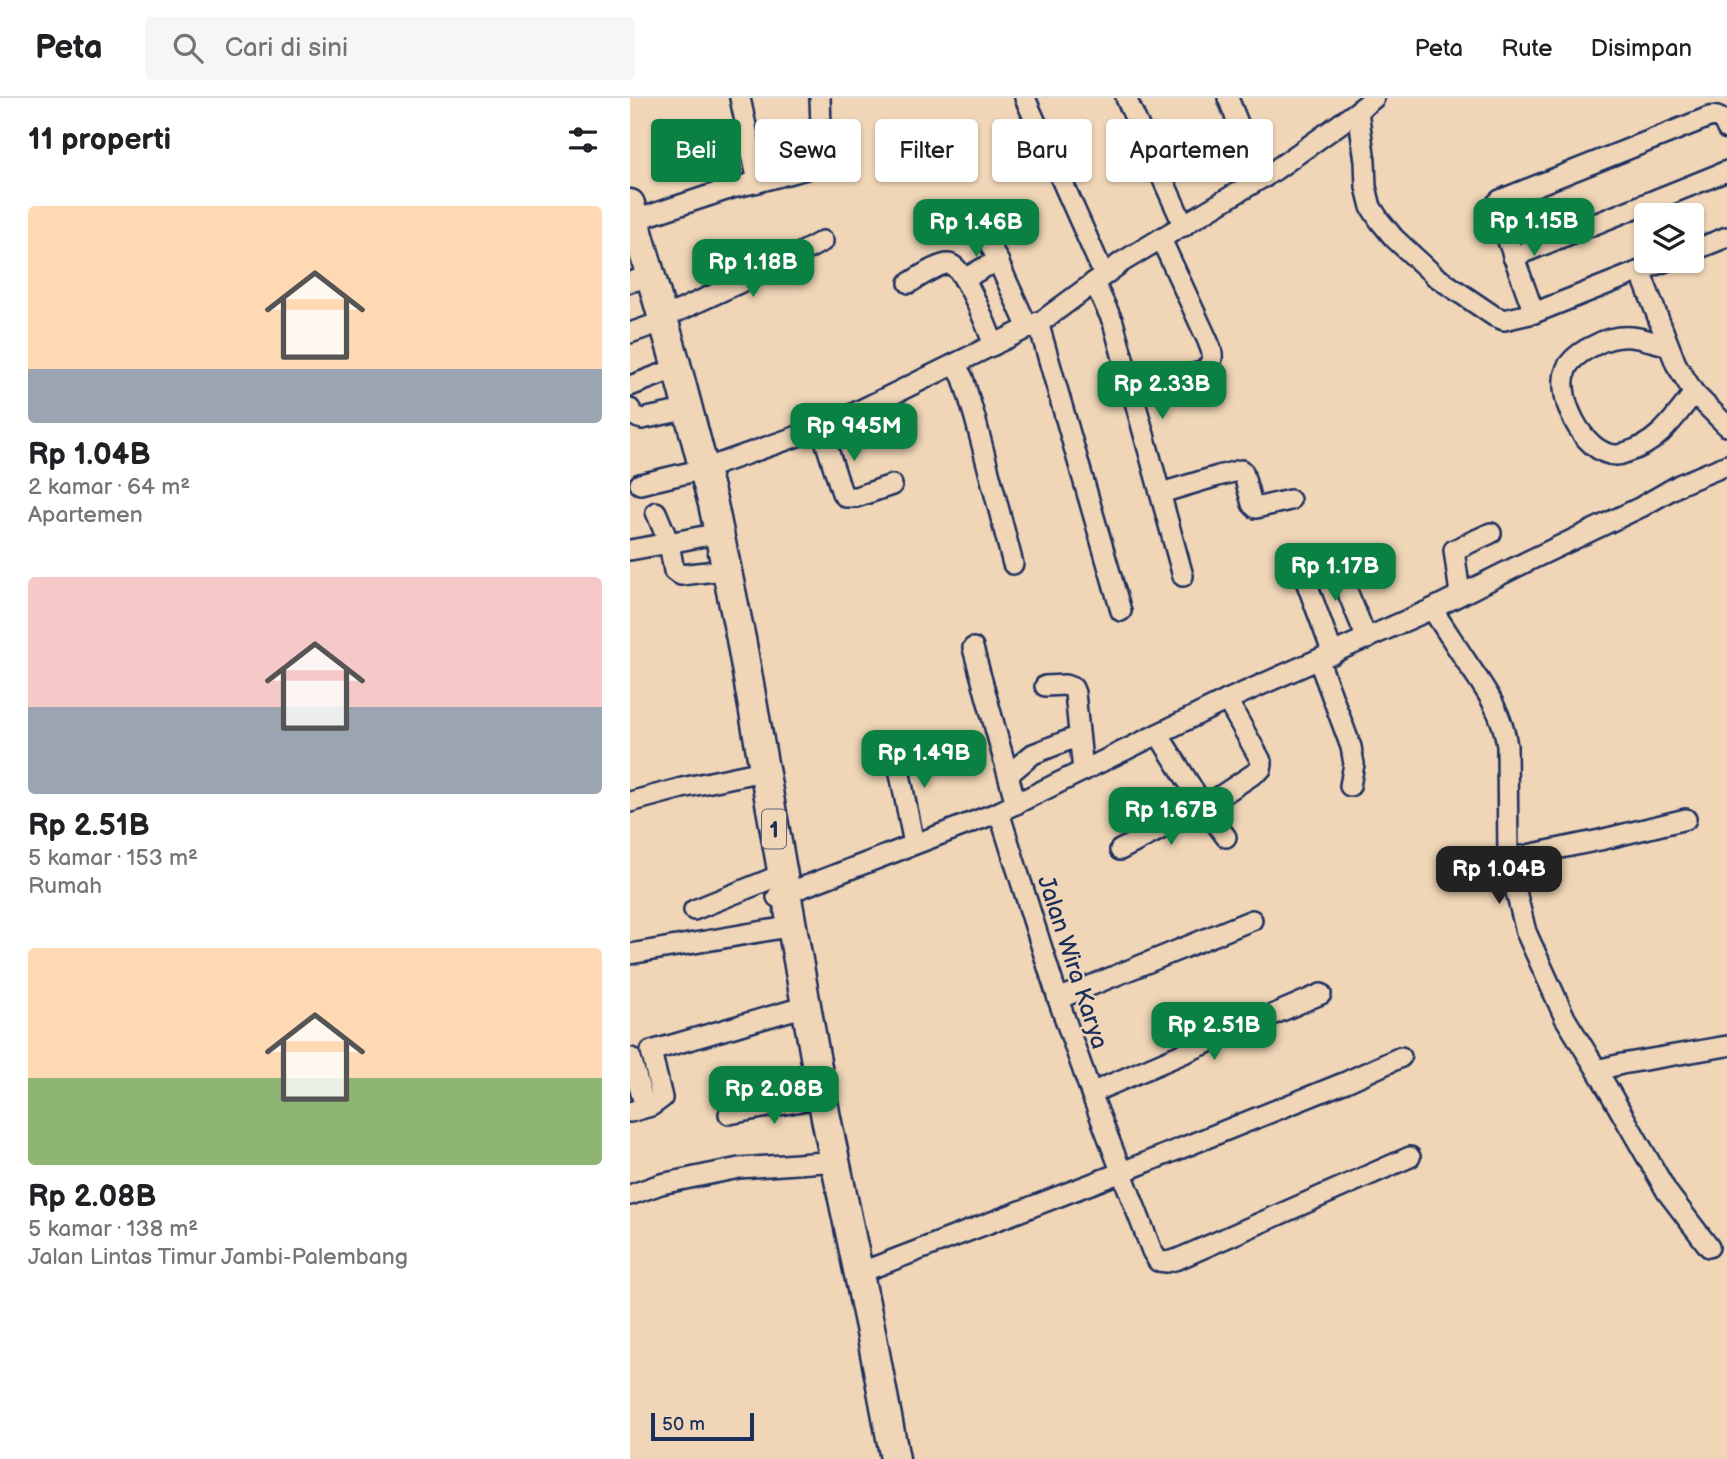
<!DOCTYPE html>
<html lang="id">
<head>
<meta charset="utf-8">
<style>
  body { margin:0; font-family:"Balsamiq Sans",sans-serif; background:#f6f6f6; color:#202124; height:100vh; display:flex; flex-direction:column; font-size:26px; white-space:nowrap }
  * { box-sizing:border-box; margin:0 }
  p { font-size:23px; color:#757577 }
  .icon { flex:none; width:38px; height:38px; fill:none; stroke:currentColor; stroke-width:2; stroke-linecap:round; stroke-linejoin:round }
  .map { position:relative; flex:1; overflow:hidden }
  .details { display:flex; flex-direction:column; background:#fff; width:630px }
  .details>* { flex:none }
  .guide { position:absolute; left:21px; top:21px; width:665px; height:63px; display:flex; gap:14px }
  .tools { position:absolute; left:1004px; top:105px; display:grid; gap:14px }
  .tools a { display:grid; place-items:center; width:70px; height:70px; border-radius:7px; background:#fff; box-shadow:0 2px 5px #0004; font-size:35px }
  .scale { position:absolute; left:21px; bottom:18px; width:103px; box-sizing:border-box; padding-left:7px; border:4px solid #1b2f5e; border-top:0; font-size:19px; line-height:24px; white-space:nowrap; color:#1b2f5e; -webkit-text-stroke:5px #f0d6b7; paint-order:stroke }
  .price { position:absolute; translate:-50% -60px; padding:0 16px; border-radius:14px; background:#0b8043; color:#fff; font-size:23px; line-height:46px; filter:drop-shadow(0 2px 4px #0008) }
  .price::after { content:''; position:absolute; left:50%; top:42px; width:21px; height:16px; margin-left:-10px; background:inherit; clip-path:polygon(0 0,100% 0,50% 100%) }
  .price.on { background:#222; color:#fff }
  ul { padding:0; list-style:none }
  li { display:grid; align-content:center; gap:14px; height:371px; padding:0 28px }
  li span { display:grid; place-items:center; height:217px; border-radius:7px; color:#555 }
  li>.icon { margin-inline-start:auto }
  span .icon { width:126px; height:126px; fill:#fffc; stroke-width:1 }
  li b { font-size:30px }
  h2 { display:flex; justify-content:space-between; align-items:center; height:84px; padding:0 28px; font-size:30px }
  .tag { padding:0 24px; border-radius:7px; background:#fff; box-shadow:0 2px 5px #0004; font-size:24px; line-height:63px }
  .tag.on { background:#0b8043; color:#fff }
  header { display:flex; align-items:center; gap:42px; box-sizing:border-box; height:98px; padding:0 35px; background:#fff; border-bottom:2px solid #e0e0e0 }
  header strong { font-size:33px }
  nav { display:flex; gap:38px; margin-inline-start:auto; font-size:24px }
  .search { width:490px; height:63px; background:#f6f6f6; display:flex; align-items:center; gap:18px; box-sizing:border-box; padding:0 24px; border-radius:7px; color:#757577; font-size:26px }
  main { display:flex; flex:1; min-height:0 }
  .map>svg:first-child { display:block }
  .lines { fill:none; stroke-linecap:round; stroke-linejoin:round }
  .minor-casing { stroke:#1b2f5e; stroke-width:24 }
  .highway-casing { stroke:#1b2f5e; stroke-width:33 }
  .minor { stroke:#f0d6b7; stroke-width:19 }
  .highway { stroke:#f0d6b7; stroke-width:28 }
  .labels { text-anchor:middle; stroke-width:5; stroke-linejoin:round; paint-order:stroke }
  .shield { fill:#f0d6b7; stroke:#5b6179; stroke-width:2 }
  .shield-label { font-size:23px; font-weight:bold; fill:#1b2f5e }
  .street-label { font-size:24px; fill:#1b2f5e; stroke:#f0d6b7 }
</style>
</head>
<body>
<header>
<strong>Peta</strong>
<div class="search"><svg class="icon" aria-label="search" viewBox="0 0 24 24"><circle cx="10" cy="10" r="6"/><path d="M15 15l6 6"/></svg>Cari di sini</div>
<nav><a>Peta</a><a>Rute</a><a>Disimpan</a></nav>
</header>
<main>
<section class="details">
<h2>11 properti<svg class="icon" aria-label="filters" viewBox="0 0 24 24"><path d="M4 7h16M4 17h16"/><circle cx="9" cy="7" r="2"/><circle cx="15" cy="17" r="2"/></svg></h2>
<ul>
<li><span style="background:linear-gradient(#ffd9b3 75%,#9aa5b1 0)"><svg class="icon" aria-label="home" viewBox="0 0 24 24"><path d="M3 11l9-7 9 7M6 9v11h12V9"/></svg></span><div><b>Rp 1.04B</b><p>2 kamar · 64 m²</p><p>Apartemen</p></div></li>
<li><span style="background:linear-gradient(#f6c9c9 60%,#9aa5b1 0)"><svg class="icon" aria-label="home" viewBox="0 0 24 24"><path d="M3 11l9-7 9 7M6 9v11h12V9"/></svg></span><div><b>Rp 2.51B</b><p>5 kamar · 153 m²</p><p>Rumah</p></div></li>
<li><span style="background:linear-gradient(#ffd9b3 60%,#8fb573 0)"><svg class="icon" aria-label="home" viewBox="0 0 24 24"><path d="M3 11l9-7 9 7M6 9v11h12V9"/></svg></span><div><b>Rp 2.08B</b><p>5 kamar · 138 m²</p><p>Jalan Lintas Timur Jambi-Palembang</p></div></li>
</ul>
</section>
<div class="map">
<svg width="1097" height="1361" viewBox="0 0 1097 1361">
  <rect width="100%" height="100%" fill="#f0d6b7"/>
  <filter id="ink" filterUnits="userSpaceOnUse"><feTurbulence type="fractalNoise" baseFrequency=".0143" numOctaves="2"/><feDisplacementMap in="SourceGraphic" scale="14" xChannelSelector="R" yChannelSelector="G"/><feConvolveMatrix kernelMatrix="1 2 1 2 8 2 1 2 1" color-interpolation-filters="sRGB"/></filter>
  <g filter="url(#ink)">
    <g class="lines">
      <defs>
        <g id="minor">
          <polyline points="395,0 474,177"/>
          <polyline points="496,0 554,128"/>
          <polyline points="598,0 608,25 635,79"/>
          <polyline points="728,13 735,63 736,89 741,109 750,123 764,140 805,178 864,218 874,222 904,215 1010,173 1046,266 1064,295 1097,328"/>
          <polyline points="128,84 177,71 190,62 192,56 190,0"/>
          <polyline points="347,117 398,230"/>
          <polyline points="5,122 102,90 128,84 110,0"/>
          <polyline points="1062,153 1097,139"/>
          <polyline points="883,159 1097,73"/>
          <polyline points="1010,173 1036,163"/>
          <polyline points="334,181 355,169 369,164"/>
          <polyline points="0,184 7,182"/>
          <polyline points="464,184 483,224 553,478"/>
          <path d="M279 185C288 180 309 165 319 166 334 167 358 232 364 247"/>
          <path d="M904 215 869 118 867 105 870 102 1079 19C1089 17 1093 21 1097 31"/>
          <polyline points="33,220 144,169 193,143"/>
          <polyline points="408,224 491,513"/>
          <polyline points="0,235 20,228"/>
          <path d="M1037 247C1026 245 1013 240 1001 239 989 238 976 241 965 247 956 251 946 257 939 266 921 292 953 358 987 357 991 357 994 355 997 354 1028 346 1045 319 1064 295"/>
          <polyline points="325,266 333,280 345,320 383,466"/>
          <polyline points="0,288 34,275"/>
          <path d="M503 293 574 273C586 260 583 256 577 241L531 141"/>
          <path d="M0 311C3 317 6 320 12 321L45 314"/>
          <polyline points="191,330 212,395 216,399 226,399 262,387"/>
          <polyline points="10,386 74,371 202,326 412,223 492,164 645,72 728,13 744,0"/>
          <polyline points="531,395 588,378 611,372 613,374 622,406 626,410 660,402"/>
          <polyline points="79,437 39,445 44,473 51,477 85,473"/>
          <polyline points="0,452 39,445 26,414"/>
          <polyline points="670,467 703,556"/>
          <polyline points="708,471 737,541"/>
          <polyline points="830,496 824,452 861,435"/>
          <path d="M802 511C814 529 826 548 838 566 856 592 873 616 877 648L878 761 896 834 935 920 967 972 992 966 1097 948"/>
          <polyline points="343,550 386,706"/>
          <polyline points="689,563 721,649 724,666 720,688"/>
          <polyline points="415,588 435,587 443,590 445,595 453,673"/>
          <polyline points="528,636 574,709 596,739"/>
          <polyline points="264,646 284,746"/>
          <polyline points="379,676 403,656 449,638"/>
          <polyline points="0,704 52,690 123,675"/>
          <polyline points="369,714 428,901 461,995 522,1153 528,1163 537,1164 548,1161 780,1059"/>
          <polyline points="490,752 574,709 631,671 632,666 630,661 597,602"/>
          <polyline points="878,761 970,742 1056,721"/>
          <polyline points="147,799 369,714 597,602 802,511 898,463 1011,409 1051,386 1097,367"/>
          <polyline points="64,812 143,780"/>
          <polyline points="0,856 152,830"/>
          <polyline points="428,901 622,822"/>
          <polyline points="1,960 15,1009"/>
          <polyline points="967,972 1037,1094 1079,1149"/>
          <polyline points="461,995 691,896"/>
          <polyline points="0,1014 21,1008 32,1000 21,953 166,911"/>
          <polyline points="99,1016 183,1001"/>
          <polyline points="0,1097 31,1086 109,1070 195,1064"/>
          <polyline points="229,1175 492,1074 716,984 771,959"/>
        </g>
        <polyline id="highway" points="0,106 46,266 83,406 111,541 196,1020 240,1229 265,1361"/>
      </defs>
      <use href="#minor" class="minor-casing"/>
      <use href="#highway" class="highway-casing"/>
      <use href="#minor" class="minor"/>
      <use href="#highway" class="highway"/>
    </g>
  </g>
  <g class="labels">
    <rect class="shield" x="132" y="711.5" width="24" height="39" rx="5"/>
    <g class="shield-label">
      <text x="144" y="739">1</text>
    </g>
    <g class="street-label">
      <text transform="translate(443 864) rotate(72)" y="8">Jalan Wira Karya</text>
    </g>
  </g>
</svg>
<div class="tools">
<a><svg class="icon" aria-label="layers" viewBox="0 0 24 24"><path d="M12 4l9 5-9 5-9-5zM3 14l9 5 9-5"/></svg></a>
</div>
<div class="scale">50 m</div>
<b class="price" style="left:904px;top:160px">Rp 1.15B</b>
<b class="price" style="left:346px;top:161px">Rp 1.46B</b>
<b class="price" style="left:123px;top:201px">Rp 1.18B</b>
<b class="price" style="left:532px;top:323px">Rp 2.33B</b>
<b class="price" style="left:224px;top:365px">Rp 945M</b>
<b class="price" style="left:705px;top:505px">Rp 1.17B</b>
<b class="price" style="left:294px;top:692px">Rp 1.49B</b>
<b class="price" style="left:541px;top:749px">Rp 1.67B</b>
<b class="price on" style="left:869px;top:808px">Rp 1.04B</b>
<b class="price" style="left:584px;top:964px">Rp 2.51B</b>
<b class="price" style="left:144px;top:1028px">Rp 2.08B</b>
<div class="guide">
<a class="tag on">Beli</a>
<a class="tag">Sewa</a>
<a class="tag">Filter</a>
<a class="tag">Baru</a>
<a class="tag">Apartemen</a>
</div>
</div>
</main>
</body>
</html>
